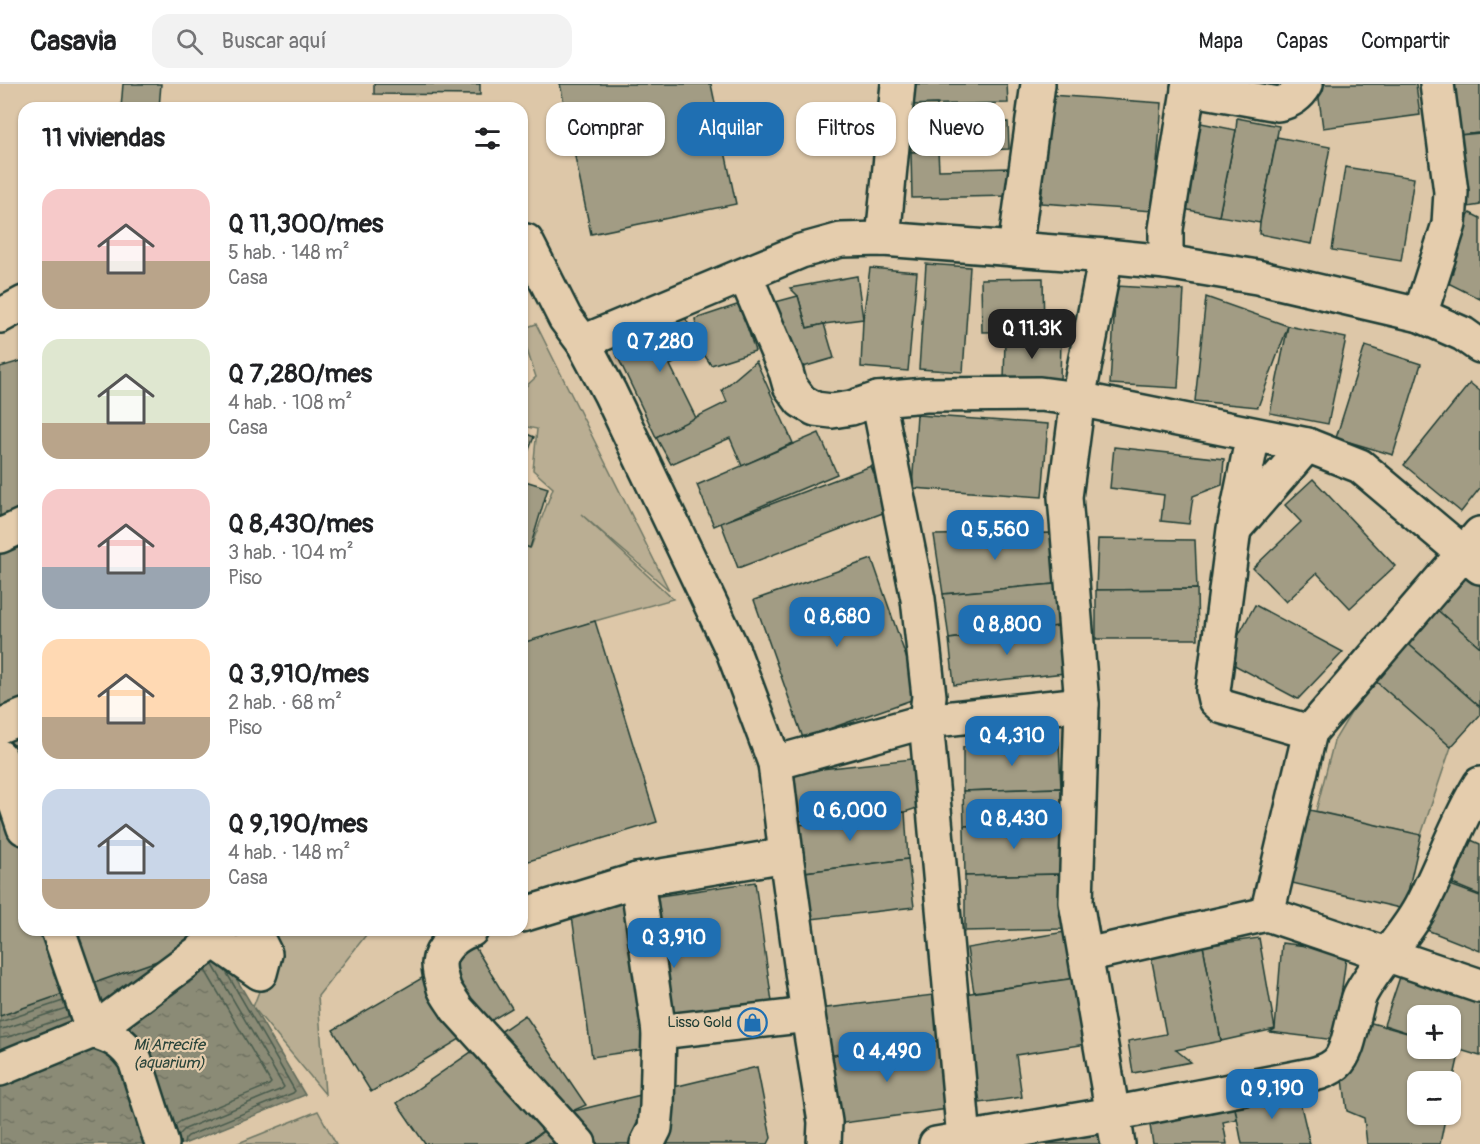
<!DOCTYPE html>
<html lang="es">
<head>
<meta charset="utf-8">
<style>
  body { margin:0; font-family:Pangolin,sans-serif; background:#f2f2f2; color:#202124; height:100vh; display:flex; flex-direction:column; font-size:22px; white-space:nowrap }
  * { box-sizing:border-box; margin:0 }
  p { font-size:20px; color:#757577 }
  .icon { flex:none; width:33px; height:33px; fill:none; stroke:currentColor; stroke-width:2; stroke-linecap:round; stroke-linejoin:round }
  .map { position:relative; flex:1; overflow:hidden }
  .sheet { position:absolute; left:18px; top:18px; width:510px; height:834px; display:flex; flex-direction:column; background:#fff; border-radius:18px; box-shadow:0 2px 4px #0004 }
  .sheet>* { flex:none }
  .banner { position:absolute; left:546px; top:18px; width:570px; height:54px; display:flex; gap:12px }
  .fabs { position:absolute; left:1407px; top:921px; display:grid; gap:12px }
  .fabs a { display:grid; place-items:center; width:54px; height:54px; border-radius:12px; background:#fff; box-shadow:0 2px 4px #0004; font-size:30px }
  .price { position:absolute; translate:-50% -51px; padding:0 14px; border-radius:12px; background:#1f6fb2; color:#fff; font-size:20px; line-height:39px; filter:drop-shadow(0 2px 3px #0008) }
  .price::after { content:''; position:absolute; left:50%; top:36px; width:18px; height:14px; margin-left:-9px; background:inherit; clip-path:polygon(0 0,100% 0,50% 100%) }
  .price.selected { background:#222; color:#fff }
  ul { padding:0; list-style:none }
  li { display:flex; align-items:center; gap:18px; height:150px; padding:0 24px }
  li span { display:grid; place-items:center; flex:none; width:168px; height:120px; border-radius:18px; color:#555 }
  li>.icon { margin-inline-start:auto }
  span .icon { width:72px; height:72px; fill:#fffc; stroke-width:1 }
  li b { font-size:26px }
  h2 { display:flex; justify-content:space-between; align-items:center; height:72px; padding:0 24px; font-size:26px }
  .tag { padding:0 21px; border-radius:18px; background:#fff; box-shadow:0 2px 4px #0004; font-size:21px; line-height:54px }
  .tag.selected { background:#1f6fb2; color:#fff }
  header { display:flex; align-items:center; gap:36px; box-sizing:border-box; height:84px; padding:0 30px; background:#fff; border-bottom:2px solid #e0e0e0 }
  header strong { font-size:28px }
  nav { display:flex; gap:33px; margin-inline-start:auto; font-size:21px }
  .search { width:420px; height:54px; background:#f2f2f2; display:flex; align-items:center; gap:15px; box-sizing:border-box; padding:0 21px; border-radius:18px; color:#757577; font-size:22px }
  .map>svg:first-child { display:block }
  .grass { fill:#baae93; stroke:#6c7664; stroke-width:1.5 }
  .water { fill:url(#water-ripples); stroke:#606c5c; stroke-width:1.5 }
  .lines { fill:none; stroke-linecap:round; stroke-linejoin:round }
  .shore { stroke:#4a5c4e; stroke-width:1.5 }
  .building { fill:#a29c84; stroke:#1f3d34; stroke-width:1.5 }
  .minor-casing { stroke:#1f3d34; stroke-width:38 }
  .minor { stroke:#e5cdad; stroke-width:33 }
  .labels { text-anchor:middle; stroke-width:4.5; stroke-linejoin:round; paint-order:stroke }
  .poi-label { font-size:15px; fill:#1f3d34; stroke:#e5cdad; text-anchor:end }
  .water-label { font-size:16px; font-style:italic; fill:#2a453b; stroke:#e5cdad }
</style>
</head>
<body>
<header>
<strong>Casavia</strong>
<div class="search"><svg class="icon" aria-label="search" viewBox="0 0 24 24"><circle cx="10" cy="10" r="6"/><path d="M15 15l6 6"/></svg>Buscar aquí</div>
<nav><a>Mapa</a><a>Capas</a><a>Compartir</a></nav>
</header>
<div class="map">
<svg width="1480" height="1060" viewBox="0 0 1480 1060">
  <defs>
    <pattern id="water-ripples" width="26" height="14" patternUnits="userSpaceOnUse" patternTransform="scale(1.5)"><rect width="26" height="14" fill="#8b8b76"/><path d="M2 4q2-2 4 0t4 0M15 11q2-2 4 0t4 0" fill="none" stroke="#717362"/></pattern>
  </defs>
  <rect width="100%" height="100%" fill="#ddc7a8"/>
  <filter id="ink" filterUnits="userSpaceOnUse"><feTurbulence type="fractalNoise" baseFrequency=".0167" numOctaves="2"/><feDisplacementMap in="SourceGraphic" scale="12" xChannelSelector="R" yChannelSelector="G"/><feConvolveMatrix kernelMatrix="1 2 1 2 8 2 1 2 1" color-interpolation-filters="sRGB"/></filter>
  <g filter="url(#ink)">
    <g class="grass">
      <polygon points="536,240 669,506 581,430 673,515 595,537 522,561 522,461 531,463 553,404 533,386 537,345 522,342 522,306 536,293 522,251 522,245"/>
      <polygon points="1372,594 1451,663 1421,751 1316,727 1334,657"/>
      <polygon points="272,846 370,846 318,912 325,1010 253,923 278,858"/>
      <polygon points="318,1027 336,1060 236,1060"/>
    </g>
    <polygon class="water" points="214,857 305,1011 184,1060 0,1060 0,932"/>
    <g class="lines">
      <g class="shore">
        <polyline points="0,938 63,917"/>
        <polyline points="0,945 6,944 66,924"/>
        <polyline points="0,954 8,953 69,932"/>
        <polyline points="175,1041 181,1037 269,1001 271,999 205,886"/>
        <polyline points="178,1052 185,1045 282,1005 284,1003 213,881"/>
        <polyline points="184,1060 185,1055 188,1052 293,1009 295,1007 225,886"/>
      </g>
    </g>
    <g class="building">
      <polygon points="123,0 161,0 159,24 121,24"/>
      <polygon points="374,0 480,0 480,11 374,10"/>
      <polygon points="560,0 711,0 736,120 591,150"/>
      <polygon points="909,0 1007,0 1008,19 910,21"/>
      <polygon points="1317,0 1416,0 1420,31 1323,44"/>
      <polygon points="1452,0 1480,0 1480,49 1459,51"/>
      <polygon points="1050,11 1162,19 1153,127 1041,119"/>
      <polygon points="937,20 937,39 1008,38 1009,65 911,68 910,21"/>
      <polygon points="1237,34 1279,42 1260,139 1219,132 1236,46"/>
      <polygon points="1196,38 1236,46 1219,132 1178,124"/>
      <polygon points="1480,49 1480,121 1468,123 1459,51"/>
      <polygon points="1277,53 1330,63 1312,160 1259,150 1260,139"/>
      <polygon points="938,67 939,86 1009,84 1010,112 912,114 911,68"/>
      <polygon points="1345,83 1414,94 1401,177 1332,166"/>
      <polygon points="1470,129 1480,134 1480,215 1438,194"/>
      <polygon points="926,180 970,183 963,288 919,285"/>
      <polygon points="870,184 917,188 908,287 861,283 863,235"/>
      <polygon points="857,192 863,235 824,240 807,244 798,212 790,204"/>
      <polygon points="1043,194 1044,247 982,248 981,195"/>
      <polygon points="1116,202 1184,206 1178,304 1110,300"/>
      <polygon points="798,212 807,244 824,240 834,274 786,288 768,220"/>
      <polygon points="1206,213 1288,242 1258,323 1195,317"/>
      <polygon points="740,220 755,267 711,281 701,266 695,235"/>
      <polygon points="684,231 701,266 670,281 696,334 656,353 614,265"/>
      <polygon points="1288,242 1346,254 1328,340 1270,329"/>
      <polygon points="1005,255 1061,256 1060,297 1004,297"/>
      <polygon points="1365,262 1421,280 1393,371 1336,354"/>
      <polygon points="24,276 24,846 211,846 214,857 0,932 0,283"/>
      <polygon points="756,277 793,359 742,382 730,354 671,380 656,353 727,318 722,306"/>
      <polygon points="1470,299 1480,307 1480,404 1461,428 1404,381"/>
      <polygon points="917,331 1048,340 1042,413 912,404"/>
      <polygon points="522,348 534,353 522,383"/>
      <polygon points="819,349 837,390 714,442 697,401"/>
      <polygon points="1114,363 1224,375 1222,401 1193,412 1189,440 1161,437 1164,411 1110,404"/>
      <polygon points="871,382 888,427 738,484 721,439"/>
      <polygon points="1313,395 1395,482 1350,524 1317,489 1286,518 1253,484 1301,438 1285,421"/>
      <polygon points="522,396 548,404 530,464 522,461"/>
      <polygon points="1052,449 1055,500 943,510 934,451"/>
      <polygon points="1098,455 1195,456 1197,505 1096,506"/>
      <polygon points="872,475 920,613 803,654 754,516"/>
      <polygon points="1469,483 1480,493 1480,563 1435,524"/>
      <polygon points="1055,500 1059,542 949,555 943,510"/>
      <polygon points="1197,505 1198,555 1096,555 1096,506"/>
      <polygon points="1255,521 1343,568 1298,615 1225,576"/>
      <polygon points="1435,524 1480,563 1480,623 1405,557"/>
      <polygon points="595,537 657,738 522,779 522,559"/>
      <polygon points="1059,542 1065,589 954,601 949,555"/>
      <polygon points="1405,557 1480,623 1480,631 1451,663 1372,594"/>
      <polygon points="1059,658 1061,704 963,707 963,663"/>
      <polygon points="912,675 917,724 905,728 799,737 794,688"/>
      <polygon points="1061,704 1062,738 964,742 963,707"/>
      <polygon points="1305,725 1421,751 1404,825 1288,798"/>
      <polygon points="905,728 908,775 797,789 790,742"/>
      <polygon points="1062,738 1064,790 965,792 964,742"/>
      <polygon points="1471,756 1480,760 1480,811 1453,800"/>
      <polygon points="908,775 914,823 803,836 797,789"/>
      <polygon points="1064,790 1064,845 965,847 965,792"/>
      <polygon points="755,798 776,946 592,973 571,825"/>
      <polygon points="1445,799 1480,812 1480,867 1427,846"/>
      <polygon points="1071,847 1076,894 974,908 967,864"/>
      <polygon points="1259,854 1275,945 1221,957 1203,862"/>
      <polygon points="1282,859 1347,867 1335,956 1270,948 1275,945"/>
      <polygon points="1203,862 1221,957 1176,966 1191,978 1133,989 1128,957 1166,950 1151,872"/>
      <polygon points="475,863 512,924 371,1008 333,946"/>
      <polygon points="1401,890 1480,915 1480,972 1450,963 1450,932 1418,932 1418,952 1384,941"/>
      <polygon points="1076,894 1086,960 1016,971 1022,1013 980,1019 964,910"/>
      <polygon points="933,911 938,957 827,972 819,925"/>
      <polygon points="525,931 586,1021 570,1028 524,1060 425,1060 397,1019"/>
      <polygon points="1361,936 1418,952 1418,964 1450,964 1450,963 1460,966 1450,1011 1450,998 1418,998 1418,1030 1446,1030 1440,1060 1367,1060 1364,1034 1347,1027 1342,987"/>
      <polygon points="938,957 948,1025 836,1040 827,972"/>
      <polygon points="757,983 771,1054 768,1060 596,1060 570,1028"/>
      <polygon points="1297,1005 1310,1060 1242,1060 1234,1019"/>
      <polygon points="1234,1019 1237,1035 1223,1038 1227,1060 1153,1060 1149,1035"/>
      <polygon points="570,1028 593,1060 526,1060"/>
      <polygon points="1108,1042 1111,1060 1013,1060"/>
    </g>
    <g class="lines">
      <defs>
        <g id="minor">
          <path d="M1188 4 1278 20C1291 17 1299 12 1306 0"/>
          <polyline points="883,155 898,0"/>
          <polyline points="526,157 565,234 583,258 610,309 733,567 775,679 786,771 808,931 825,1038 824,1060"/>
          <polyline points="1015,165 1038,0"/>
          <polyline points="1106,172 1078,315 1065,413 1082,620 1076,818 1118,1060"/>
          <polyline points="1166,178 1166,145 1189,0"/>
          <polyline points="745,191 786,288 790,302 801,317 815,325 832,327 851,324 878,315 926,311 1040,310 1078,315 1307,361 1360,382 1480,483"/>
          <polyline points="1420,231 1449,140 1451,108 1437,0"/>
          <polyline points="0,232 24,219"/>
          <polyline points="583,258 801,167 841,156 883,155 1106,172 1166,178 1257,193 1420,231 1463,250 1480,262"/>
          <polyline points="878,315 918,515 929,612 926,637 964,1055"/>
          <polyline points="1253,351 1234,445 1213,607 1215,616 1223,623 1310,648"/>
          <polyline points="1235,444 1307,361"/>
          <polyline points="0,452 24,441"/>
          <polyline points="0,642 24,632"/>
          <polyline points="0,673 24,744"/>
          <polyline points="775,679 926,637 1082,620"/>
          <polyline points="637,796 786,771"/>
          <polyline points="1267,830 1310,648 1480,450"/>
          <polyline points="522,831 637,796 659,948 657,1022 655,1044 647,1060"/>
          <path d="M471 846C457 850 440 864 439 880 439 886 442 898 444 904 447 911 453 918 457 925L579 1060"/>
          <polyline points="1086,871 1267,830 1480,902"/>
          <polyline points="659,948 808,931"/>
          <polyline points="0,985 93,947 58,846"/>
          <path d="M162 1060 135 976C123 958 113 953 93 947L214 857 260 889 265 870 253 846"/>
          <path d="M936 1060 1112 1030 1311 991C1320 989 1329 986 1336 980 1351 967 1352 930 1360 911 1376 880 1403 855 1420 824 1442 783 1456 739 1480 700"/>
        </g>
      </defs>
      <use href="#minor" class="minor-casing"/>
      <use href="#minor" class="minor"/>
    </g>
  </g>
  <defs>
    <symbol id="shop-ring" viewBox="-11 -11 22 22"><circle r="9.5" fill="#e5cdad" stroke="#1f6fb2" stroke-width="1.5"/><path d="M-5-2.5h2.3a2.7 3.5 0 0 1 5.4 0H5L5.5 6h-11ZM-1.5-2.5h3a1.5 2.3 0 0 0-3 0Z" fill="#1f6fb2"/></symbol>
  </defs>
  <g fill-rule="evenodd">
    <use href="#shop-ring" x="736" y="922" width="33" height="33"/>
  </g>
  <g class="labels">
    <g class="poi-label">
      <text x="732" y="943">Lisso Gold</text>
    </g>
    <g class="water-label">
      <text x="169" y="966">Mi Arrecife<tspan x="169" dy="18">(aquarium)</tspan></text>
    </g>
  </g>
</svg>
<div class="fabs">
<a>+</a>
<a>−</a>
</div>
<b class="price selected" style="left:1032px;top:276px">Q 11.3K</b>
<b class="price" style="left:660px;top:289px">Q 7,280</b>
<b class="price" style="left:995px;top:477px">Q 5,560</b>
<b class="price" style="left:837px;top:564px">Q 8,680</b>
<b class="price" style="left:1007px;top:572px">Q 8,800</b>
<b class="price" style="left:1012px;top:683px">Q 4,310</b>
<b class="price" style="left:850px;top:758px">Q 6,000</b>
<b class="price" style="left:1014px;top:766px">Q 8,430</b>
<b class="price" style="left:674px;top:885px">Q 3,910</b>
<b class="price" style="left:887px;top:999px">Q 4,490</b>
<b class="price" style="left:1272px;top:1036px">Q 9,190</b>
<div class="banner">
<a class="tag">Comprar</a>
<a class="tag selected">Alquilar</a>
<a class="tag">Filtros</a>
<a class="tag">Nuevo</a>
</div>
<section class="sheet">
<h2>11 viviendas<svg class="icon" aria-label="filters" viewBox="0 0 24 24"><path d="M4 7h16M4 17h16"/><circle cx="9" cy="7" r="2"/><circle cx="15" cy="17" r="2"/></svg></h2>
<ul>
<li><span style="background:linear-gradient(#f6c9c9 60%,#b9a48a 0)"><svg class="icon" aria-label="home" viewBox="0 0 24 24"><path d="M3 11l9-7 9 7M6 9v11h12V9"/></svg></span><div><b>Q 11,300/mes</b><p>5 hab. · 148 m²</p><p>Casa</p></div></li>
<li><span style="background:linear-gradient(#dfe7d0 70%,#b9a48a 0)"><svg class="icon" aria-label="home" viewBox="0 0 24 24"><path d="M3 11l9-7 9 7M6 9v11h12V9"/></svg></span><div><b>Q 7,280/mes</b><p>4 hab. · 108 m²</p><p>Casa</p></div></li>
<li><span style="background:linear-gradient(#f6c9c9 65%,#9aa5b1 0)"><svg class="icon" aria-label="home" viewBox="0 0 24 24"><path d="M3 11l9-7 9 7M6 9v11h12V9"/></svg></span><div><b>Q 8,430/mes</b><p>3 hab. · 104 m²</p><p>Piso</p></div></li>
<li><span style="background:linear-gradient(#ffd9b3 65%,#b9a48a 0)"><svg class="icon" aria-label="home" viewBox="0 0 24 24"><path d="M3 11l9-7 9 7M6 9v11h12V9"/></svg></span><div><b>Q 3,910/mes</b><p>2 hab. · 68 m²</p><p>Piso</p></div></li>
<li><span style="background:linear-gradient(#c9d6e8 75%,#b9a48a 0)"><svg class="icon" aria-label="home" viewBox="0 0 24 24"><path d="M3 11l9-7 9 7M6 9v11h12V9"/></svg></span><div><b>Q 9,190/mes</b><p>4 hab. · 148 m²</p><p>Casa</p></div></li>
</ul>
</section>
</div>
</body>
</html>
